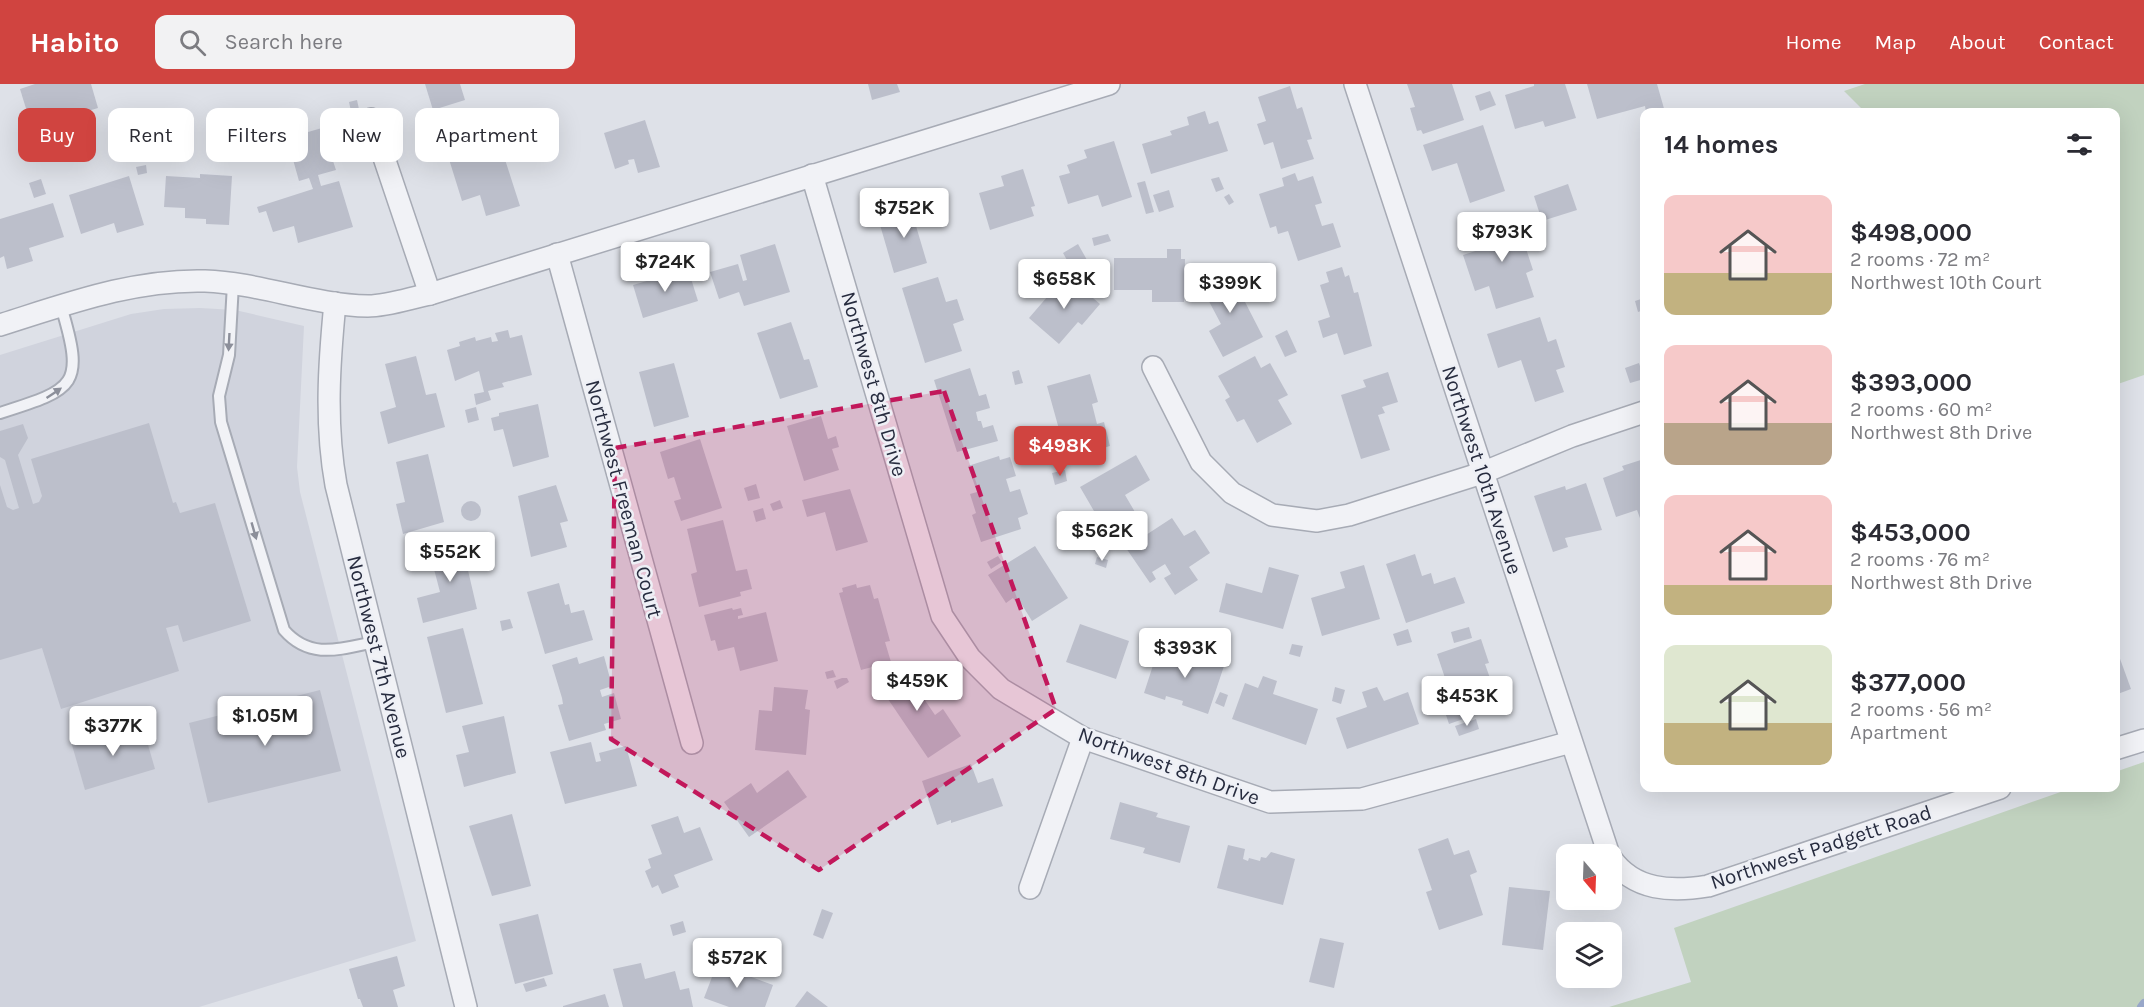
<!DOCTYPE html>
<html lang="en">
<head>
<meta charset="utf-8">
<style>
  body { margin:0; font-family:Karla,sans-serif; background:#f2f2f3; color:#2b2b33; height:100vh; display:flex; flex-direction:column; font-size:22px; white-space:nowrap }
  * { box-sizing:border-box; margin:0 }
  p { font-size:20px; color:#7c7c81 }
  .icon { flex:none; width:33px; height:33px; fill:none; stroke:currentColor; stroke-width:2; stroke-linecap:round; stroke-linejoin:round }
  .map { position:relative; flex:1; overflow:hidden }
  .sheet { position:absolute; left:1640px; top:24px; width:480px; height:684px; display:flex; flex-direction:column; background:#fff; border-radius:12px; box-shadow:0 6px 24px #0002 }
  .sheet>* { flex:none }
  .banner { position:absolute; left:18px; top:24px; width:570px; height:54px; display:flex; gap:12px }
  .needle { width:39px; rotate:161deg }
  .buttons { position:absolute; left:1556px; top:760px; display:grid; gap:12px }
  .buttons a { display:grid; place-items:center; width:66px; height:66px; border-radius:12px; background:#fff; box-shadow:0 6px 24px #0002; font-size:30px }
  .price { position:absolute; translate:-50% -51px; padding:0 14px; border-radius:6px; background:#fff; color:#222; font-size:20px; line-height:39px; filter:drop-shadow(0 2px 3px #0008) }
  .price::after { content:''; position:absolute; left:50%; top:36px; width:18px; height:14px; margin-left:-9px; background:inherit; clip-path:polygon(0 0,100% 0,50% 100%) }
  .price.selected { background:#d04440; color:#fff }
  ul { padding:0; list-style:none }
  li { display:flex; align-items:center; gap:18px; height:150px; padding:0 24px }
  li span { display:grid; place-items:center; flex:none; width:168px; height:120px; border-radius:12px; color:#555 }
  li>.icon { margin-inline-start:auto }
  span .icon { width:72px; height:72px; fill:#fffc; stroke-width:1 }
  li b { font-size:26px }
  h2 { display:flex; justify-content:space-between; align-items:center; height:72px; padding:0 24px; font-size:26px }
  .tag { padding:0 21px; border-radius:12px; background:#fff; box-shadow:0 6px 24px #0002; font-size:21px; line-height:54px }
  .tag.selected { background:#d04440; color:#fff }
  header { display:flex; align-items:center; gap:36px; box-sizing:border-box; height:84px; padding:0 30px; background:#d04440; color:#fff }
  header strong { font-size:28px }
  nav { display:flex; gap:33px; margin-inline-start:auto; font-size:21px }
  .search { width:420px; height:54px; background:#f2f2f3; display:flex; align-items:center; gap:15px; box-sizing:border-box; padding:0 21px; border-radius:12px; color:#7c7c81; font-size:22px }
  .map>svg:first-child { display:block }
  .built { fill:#d0d3dd }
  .green { fill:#c1d2bf }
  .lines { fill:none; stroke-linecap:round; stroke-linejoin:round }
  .stream { stroke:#98a7c9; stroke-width:8 }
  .building { fill:#bcbfcb }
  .service-casing { stroke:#a7abb5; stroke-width:14 }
  .minor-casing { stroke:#a7abb5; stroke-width:24 }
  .service { stroke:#f1f2f6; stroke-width:10 }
  .minor { stroke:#f1f2f6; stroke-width:21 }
  .oneway { fill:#8c8f9a }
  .marked { fill:#c2185b; fill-opacity:0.2; stroke:#c2185b; stroke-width:4.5; stroke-dasharray:12 8; stroke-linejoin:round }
  .labels { text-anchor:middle; stroke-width:5; stroke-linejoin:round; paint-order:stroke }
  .street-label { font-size:21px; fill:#272c3f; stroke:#eef0f6 }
</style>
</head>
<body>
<header>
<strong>Habito</strong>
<div class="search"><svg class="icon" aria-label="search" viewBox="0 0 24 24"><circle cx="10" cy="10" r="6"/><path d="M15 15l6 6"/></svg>Search here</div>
<nav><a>Home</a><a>Map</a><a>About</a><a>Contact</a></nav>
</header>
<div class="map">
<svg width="2144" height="923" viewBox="0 0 2144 923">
  <rect width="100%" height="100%" fill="#dee1e8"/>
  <polygon class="built" points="200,224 235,226 304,242 297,383 300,408 416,857 199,923 0,923 0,271 131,230 164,225"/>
  <g class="green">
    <polygon points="1865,0 2144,0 2144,291 2115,301 2115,28 1865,28 1844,7"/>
    <polygon points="2144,678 2144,923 1609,923 1691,898 1674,844 2072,704 2115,704 2115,688"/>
  </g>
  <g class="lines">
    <polyline class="stream" points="2141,923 2144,919"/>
  </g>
  <g class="building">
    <polygon points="35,0 91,0 98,24 32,44 20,5"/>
    <polygon points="425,0 460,0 465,16 433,26"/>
    <polygon points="868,0 897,0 900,8 872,16"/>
    <polygon points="1407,0 1452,0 1464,36 1423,50 1421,46 1417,47 1410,24 1415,23"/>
    <polygon points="1534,0 1565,0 1576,34 1545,43 1543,37 1515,45 1505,11 1534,2"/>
    <polygon points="1587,0 1657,0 1665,28 1646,28 1645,22 1597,35"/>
    <polygon points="1290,2 1297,25 1302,23 1312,55 1307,56 1314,75 1281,85 1273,58 1264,61 1257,40 1266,37 1258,13"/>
    <polygon points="1490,7 1496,21 1480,27 1475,12"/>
    <polygon points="357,16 360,30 352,32 349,18"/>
    <polygon points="1205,27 1209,40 1218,37 1228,67 1151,90 1142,60 1172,51 1170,47 1189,41 1187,33"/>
    <polygon points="645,36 660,83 638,89 634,75 628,76 629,80 615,85 604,49"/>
    <polygon points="1483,41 1505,107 1470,119 1457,79 1432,87 1423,61"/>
    <polygon points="322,44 336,86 318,91 321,102 339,97 353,143 298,159 294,142 273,148 266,127 259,129 257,123 313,105 309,94 299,97 287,54"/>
    <polygon points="499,57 520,122 486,132 480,111 462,117 448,72"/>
    <polygon points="1114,57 1132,113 1102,123 1098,111 1068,120 1059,92 1070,89 1067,81 1087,74 1084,66"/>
    <polygon points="146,81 147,89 138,91 136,83"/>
    <polygon points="1023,85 1035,122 1031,123 1034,132 990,146 979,109 1004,102 1001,92"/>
    <polygon points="1295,89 1298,97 1313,92 1322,119 1315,121 1322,142 1333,139 1341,163 1298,177 1288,147 1278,150 1276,142 1270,144 1259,110 1284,102 1282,94"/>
    <polygon points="200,90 232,92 229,141 206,140 206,135 185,134 185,124 164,123 166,92 200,94"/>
    <polygon points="129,92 144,141 117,149 114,139 81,150 69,111"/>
    <polygon points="1219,93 1224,105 1216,108 1211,95"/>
    <polygon points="41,95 46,110 34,114 29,99"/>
    <polygon points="1145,97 1154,128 1146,130 1137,99"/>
    <polygon points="1568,100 1577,126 1542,137 1534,112"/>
    <polygon points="1169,106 1174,123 1159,128 1153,111"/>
    <polygon points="1229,110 1234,118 1229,121 1224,113"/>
    <polygon points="53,119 64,153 29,164 33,177 7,185 4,172 0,174 0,135"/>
    <polygon points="919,122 924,139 916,142 927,179 894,189 878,134"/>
    <polygon points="1514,128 1533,186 1526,189 1534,213 1496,225 1489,202 1475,207 1463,171 1488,163 1480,140"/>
    <polygon points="1108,150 1111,157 1094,162 1092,154"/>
    <polygon points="775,160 790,208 744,222 739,208 719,215 710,188 738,180 743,197 747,196 740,171"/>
    <polygon points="1078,160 1087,176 1072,185 1063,169"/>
    <polygon points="1167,165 1181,165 1181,175 1185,175 1184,218 1152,218 1152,206 1114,206 1114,174 1167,174"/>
    <polygon points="1102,178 1105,185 1098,189 1095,181"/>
    <polygon points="1225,179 1263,253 1223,273 1209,247 1221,240 1203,206 1216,199 1209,187"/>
    <polygon points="1342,183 1345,193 1349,191 1354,209 1358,208 1372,262 1344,271 1337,249 1323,254 1318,237 1330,233 1320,201 1329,198 1326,188"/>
    <polygon points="688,185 698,217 643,234 633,201"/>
    <polygon points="1066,191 1100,220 1082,241 1078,238 1059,260 1029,234"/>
    <polygon points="938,193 946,218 957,215 964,236 953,240 962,267 925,279 902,204"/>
    <polygon points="1644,214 1644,226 1638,228 1635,217"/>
    <polygon points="1540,233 1548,258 1556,255 1565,283 1556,286 1564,308 1535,318 1521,276 1498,284 1487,250"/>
    <polygon points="791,238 804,276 809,275 818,303 780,315 757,249"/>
    <polygon points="508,246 510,254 522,251 532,291 502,299 504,303 488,307 491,316 476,321 474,310 484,308 479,287 455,297 447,266 460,262 459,258 475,253 476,257 491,253 492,258 498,257 495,249"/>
    <polygon points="1287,246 1297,268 1285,273 1275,252"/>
    <polygon points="416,272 426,311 436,309 445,343 388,360 380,328 396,323 385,280"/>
    <polygon points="1255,272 1261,284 1270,279 1288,311 1278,316 1292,340 1257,359 1244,335 1237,338 1225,316 1230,313 1218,292"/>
    <polygon points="674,279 689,333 654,343 639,288"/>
    <polygon points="1639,279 1644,295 1630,299 1625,284"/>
    <polygon points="970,284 979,312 986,310 990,324 976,328 978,337 981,337 983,344 993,341 998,357 957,368 934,296"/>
    <polygon points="1019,286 1023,299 1015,301 1012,288"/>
    <polygon points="1388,288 1398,318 1382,323 1385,329 1378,331 1390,366 1361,375 1341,311 1366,303 1363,296"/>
    <polygon points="1090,290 1098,318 1092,320 1097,340 1104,338 1110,362 1067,374 1047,302"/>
    <polygon points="538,320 549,373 513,383 503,345 494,347 491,334 499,332 499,329"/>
    <polygon points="476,323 479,336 468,339 465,326"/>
    <polygon points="821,332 828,355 836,352 839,363 832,365 839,386 804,397 787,342"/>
    <polygon points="149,339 173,419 176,418 180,429 215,419 251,537 183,558 178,541 166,544 179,587 61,625 42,564 0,576 0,401 7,423 13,426 19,424 5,376 0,373 0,347 23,340 28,354 18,371 33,420 39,418 42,412 31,375"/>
    <polygon points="700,355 722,424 681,437 674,417 681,415 674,393 668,395 660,368"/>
    <polygon points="428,370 444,438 403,450 396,420 405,418 396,378"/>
    <polygon points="1136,371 1150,396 1125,411 1142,440 1112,458 1080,403"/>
    <polygon points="999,372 1000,376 1010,373 1016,392 1006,395 1010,408 1020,405 1028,430 1018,434 1021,445 981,458 972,431 976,429 970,410 977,408 968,382"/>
    <polygon points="1644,375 1644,437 1641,437 1637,426 1616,433 1603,394 1624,386 1622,382"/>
    <polygon points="1065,386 1067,397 1055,401 1052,389"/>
    <polygon points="1586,399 1602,446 1565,454 1568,463 1553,468 1534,412 1565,402 1566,406"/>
    <polygon points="756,400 760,414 748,417 744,404"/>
    <polygon points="556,401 568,437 560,439 567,463 531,473 518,412"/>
    <polygon points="850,405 868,458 836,467 825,428 807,433 802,416"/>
    <polygon points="780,416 783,424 773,427 770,420"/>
    <circle cx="471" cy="427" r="10"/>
    <polygon points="763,424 766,435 756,438 753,427"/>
    <polygon points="1172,434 1184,452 1195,446 1210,469 1189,483 1198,496 1175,511 1164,494 1171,490 1165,480 1152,488 1156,495 1150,499 1126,464"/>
    <polygon points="723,436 736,487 747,485 752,505 740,508 741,512 699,523 691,490 697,488 687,445"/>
    <polygon points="461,458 461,460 471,458 477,479 467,482 477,525 423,539 417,514 440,508 429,466"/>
    <polygon points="1035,462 1068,514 1032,537 1019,516 1016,518 1013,514 1006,519 988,491"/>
    <polygon points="1415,470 1422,492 1431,489 1434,500 1455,493 1465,519 1406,539 1386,480"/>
    <polygon points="998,472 1002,478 991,485 987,478"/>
    <polygon points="1097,473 1108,476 1106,484 1095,480"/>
    <polygon points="1364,481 1380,535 1322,552 1311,514 1345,504 1340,488"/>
    <polygon points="1269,483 1299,491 1283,545 1219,528 1226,499 1262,509"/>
    <polygon points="559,499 565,521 569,520 571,529 584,526 593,556 545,570 527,508"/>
    <polygon points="856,500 857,504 870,501 874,515 878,514 890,557 885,558 891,578 861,586 839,509 843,508 842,504"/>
    <polygon points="732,524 733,526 741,524 743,531 738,532 738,535 766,528 778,577 740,587 734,563 718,567 715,556 711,557 704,531"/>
    <polygon points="510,535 513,544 502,547 500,537"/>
    <polygon points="1080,540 1129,557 1116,595 1066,578"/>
    <polygon points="1469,543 1472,554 1454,559 1451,548"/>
    <polygon points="463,544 483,620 446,629 427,553"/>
    <polygon points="1408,545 1412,558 1397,562 1393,550"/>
    <polygon points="1481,555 1489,579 1485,580 1491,597 1495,596 1503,621 1449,640 1439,610 1449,606 1437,570"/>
    <polygon points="1292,560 1303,562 1300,573 1289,570"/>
    <polygon points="2115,561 2131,605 2115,611"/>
    <polygon points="1158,566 1183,575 1186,567 1225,579 1208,630 1182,621 1183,617 1166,612 1165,616 1144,609"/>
    <polygon points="604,572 612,602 600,606 602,613 614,609 621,635 604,640 606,646 569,657 558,621 563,620 562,614 552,581 577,573 579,580"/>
    <polygon points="895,579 904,592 907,590 935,631 943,625 961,652 928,674 873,593"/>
    <polygon points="833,586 836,593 827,595 825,588"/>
    <polygon points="1263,592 1277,597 1273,610 1318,625 1306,661 1232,635 1245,599 1258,604"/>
    <polygon points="842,594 847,594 849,598 837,605 834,597"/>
    <polygon points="774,603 808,606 805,625 810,626 806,671 755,666 759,626 772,627"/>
    <polygon points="1335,603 1345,606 1341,620 1332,617"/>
    <polygon points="1377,603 1384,617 1408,608 1419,640 1347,665 1336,634 1367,623 1362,608"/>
    <polygon points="320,606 341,687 208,719 189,639"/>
    <polygon points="1220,608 1228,611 1224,623 1215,619"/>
    <polygon points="504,632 516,689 464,703 456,671 469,668 462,642"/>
    <polygon points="1476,635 1479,645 1459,652 1455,642"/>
    <polygon points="142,640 155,685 85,706 72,661"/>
    <polygon points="591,658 596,678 601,677 599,669 626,662 637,702 565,720 550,668"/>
    <polygon points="971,680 978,699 993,694 1003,722 951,739 951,736 937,741 922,697"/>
    <polygon points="788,686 807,713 749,753 724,718 751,699 757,709"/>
    <polygon points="1120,718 1158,729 1156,733 1190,742 1180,779 1143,769 1145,764 1110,755"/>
    <polygon points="512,730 531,802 492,812 469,742"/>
    <polygon points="678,732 684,749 700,743 713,776 674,791 679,803 662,810 658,801 652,804 645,787 651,784 648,775 662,770 651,741"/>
    <polygon points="1448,754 1454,771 1469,766 1477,788 1470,791 1483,831 1439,846 1426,808 1432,806 1418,765"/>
    <polygon points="1228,761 1245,765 1243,775 1248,777 1249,774 1260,777 1261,773 1266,774 1271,768 1295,775 1283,821 1217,804"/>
    <polygon points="1509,803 1550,807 1543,866 1502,861"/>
    <polygon points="822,825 833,829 823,855 813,851"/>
    <polygon points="538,830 553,890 515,900 499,840"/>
    <polygon points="683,837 686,848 673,852 670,841"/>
    <polygon points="1320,854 1344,859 1334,904 1309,898"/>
    <polygon points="397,872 405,902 393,906 398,923 363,923 360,915 358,915 349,885"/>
    <polygon points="641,879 645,895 675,887 680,906 689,904 693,923 623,923 613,885"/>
    <polygon points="717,880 773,901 765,923 729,923 704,914"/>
    <polygon points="544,894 547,902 526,908 523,900"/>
    <polygon points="807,907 828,923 795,923"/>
    <polygon points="605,910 609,923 563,923 563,922"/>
  </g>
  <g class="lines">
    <defs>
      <g id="service">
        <path d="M233 200 229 271 219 312 221 338 284 546C310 576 340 565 375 558"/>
        <path d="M0 329C76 305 85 302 61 222"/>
      </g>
      <g id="minor">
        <polyline points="1355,0 1609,771"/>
        <polyline points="371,35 430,210"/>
        <polyline points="812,91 942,532 970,574 1001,605 1083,654 1270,718 1362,715 1571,658"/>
        <polyline points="557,170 692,659"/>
        <path d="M335 219C329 280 325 340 336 401L466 923"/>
        <path d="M0 241C67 220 134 195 205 197 260 199 313 221 368 222 388 222 410 214 430 210L1109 0"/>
        <polyline points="1153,283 1201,378 1232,409 1272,431 1317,437 1349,431 1482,389 1572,352 1644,328"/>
        <polyline points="2115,665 2144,656"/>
        <path d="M1611 774C1634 807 1672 808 1708 802L2000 704"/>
        <polyline points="1030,804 1083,654"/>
      </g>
    </defs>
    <use href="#service" class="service-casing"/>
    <use href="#minor" class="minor-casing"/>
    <use href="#service" class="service"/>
    <use href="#minor" class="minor"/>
  </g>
  <defs><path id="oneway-solid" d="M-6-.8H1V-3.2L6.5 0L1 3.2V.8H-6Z" transform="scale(1.5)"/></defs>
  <g class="oneway">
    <use href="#oneway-solid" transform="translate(229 258) rotate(93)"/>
    <use href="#oneway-solid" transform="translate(54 309) rotate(-34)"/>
    <use href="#oneway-solid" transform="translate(254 447) rotate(74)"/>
  </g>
  <path class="marked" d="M944 307 1056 625 819 786 611 655 615 364Z"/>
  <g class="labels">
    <g class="street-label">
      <text transform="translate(874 300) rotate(74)" y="7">Northwest 8th Drive</text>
      <text transform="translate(1482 386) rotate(72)" y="7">Northwest 10th Avenue</text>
      <text transform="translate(624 415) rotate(75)" y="7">Northwest Freeman Court</text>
      <text transform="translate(379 573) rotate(76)" y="7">Northwest 7th Avenue</text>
      <text transform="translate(1169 682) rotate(20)" y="7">Northwest 8th Drive</text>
      <text transform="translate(1821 763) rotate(-18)" y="7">Northwest Padgett Road</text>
    </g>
  </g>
</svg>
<div class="buttons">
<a><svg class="needle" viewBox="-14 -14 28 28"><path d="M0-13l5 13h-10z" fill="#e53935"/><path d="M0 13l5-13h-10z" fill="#7c7c81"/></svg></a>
<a><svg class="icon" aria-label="layers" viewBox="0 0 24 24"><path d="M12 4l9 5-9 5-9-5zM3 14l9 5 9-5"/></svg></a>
</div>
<b class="price" style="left:904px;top:155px">$752K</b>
<b class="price" style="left:1502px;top:179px">$793K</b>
<b class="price" style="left:665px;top:209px">$724K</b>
<b class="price" style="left:1064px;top:226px">$658K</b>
<b class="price" style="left:1230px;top:230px">$399K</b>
<b class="price selected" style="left:1060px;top:393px">$498K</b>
<b class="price" style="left:1102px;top:478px">$562K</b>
<b class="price" style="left:450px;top:499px">$552K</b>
<b class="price" style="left:1185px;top:595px">$393K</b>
<b class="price" style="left:917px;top:628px">$459K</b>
<b class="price" style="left:1467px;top:643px">$453K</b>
<b class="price" style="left:265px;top:663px">$1.05M</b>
<b class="price" style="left:113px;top:673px">$377K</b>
<b class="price" style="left:737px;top:905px">$572K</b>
<div class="banner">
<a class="tag selected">Buy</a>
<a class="tag">Rent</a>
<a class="tag">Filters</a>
<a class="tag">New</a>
<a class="tag">Apartment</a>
</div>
<section class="sheet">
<h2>14 homes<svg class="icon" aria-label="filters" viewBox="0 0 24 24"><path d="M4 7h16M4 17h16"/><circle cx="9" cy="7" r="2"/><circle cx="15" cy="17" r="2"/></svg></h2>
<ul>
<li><span style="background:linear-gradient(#f6c9c9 65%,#c2b280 0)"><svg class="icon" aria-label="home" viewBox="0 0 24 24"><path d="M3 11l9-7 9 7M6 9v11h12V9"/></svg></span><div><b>$498,000</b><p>2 rooms · 72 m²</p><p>Northwest 10th Court</p></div></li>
<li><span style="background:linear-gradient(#f6c9c9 65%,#b9a48a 0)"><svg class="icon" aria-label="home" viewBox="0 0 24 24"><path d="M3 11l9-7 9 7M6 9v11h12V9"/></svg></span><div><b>$393,000</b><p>2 rooms · 60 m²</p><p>Northwest 8th Drive</p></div></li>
<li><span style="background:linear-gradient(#f6c9c9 75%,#c2b280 0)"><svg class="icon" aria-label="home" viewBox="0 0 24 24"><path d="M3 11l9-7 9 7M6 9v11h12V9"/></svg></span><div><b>$453,000</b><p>2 rooms · 76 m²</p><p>Northwest 8th Drive</p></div></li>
<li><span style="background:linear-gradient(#dfe7d0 65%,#c2b280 0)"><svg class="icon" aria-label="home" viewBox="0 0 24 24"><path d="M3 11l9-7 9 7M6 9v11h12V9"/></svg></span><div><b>$377,000</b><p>2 rooms · 56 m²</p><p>Apartment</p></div></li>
</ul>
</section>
</div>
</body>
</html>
